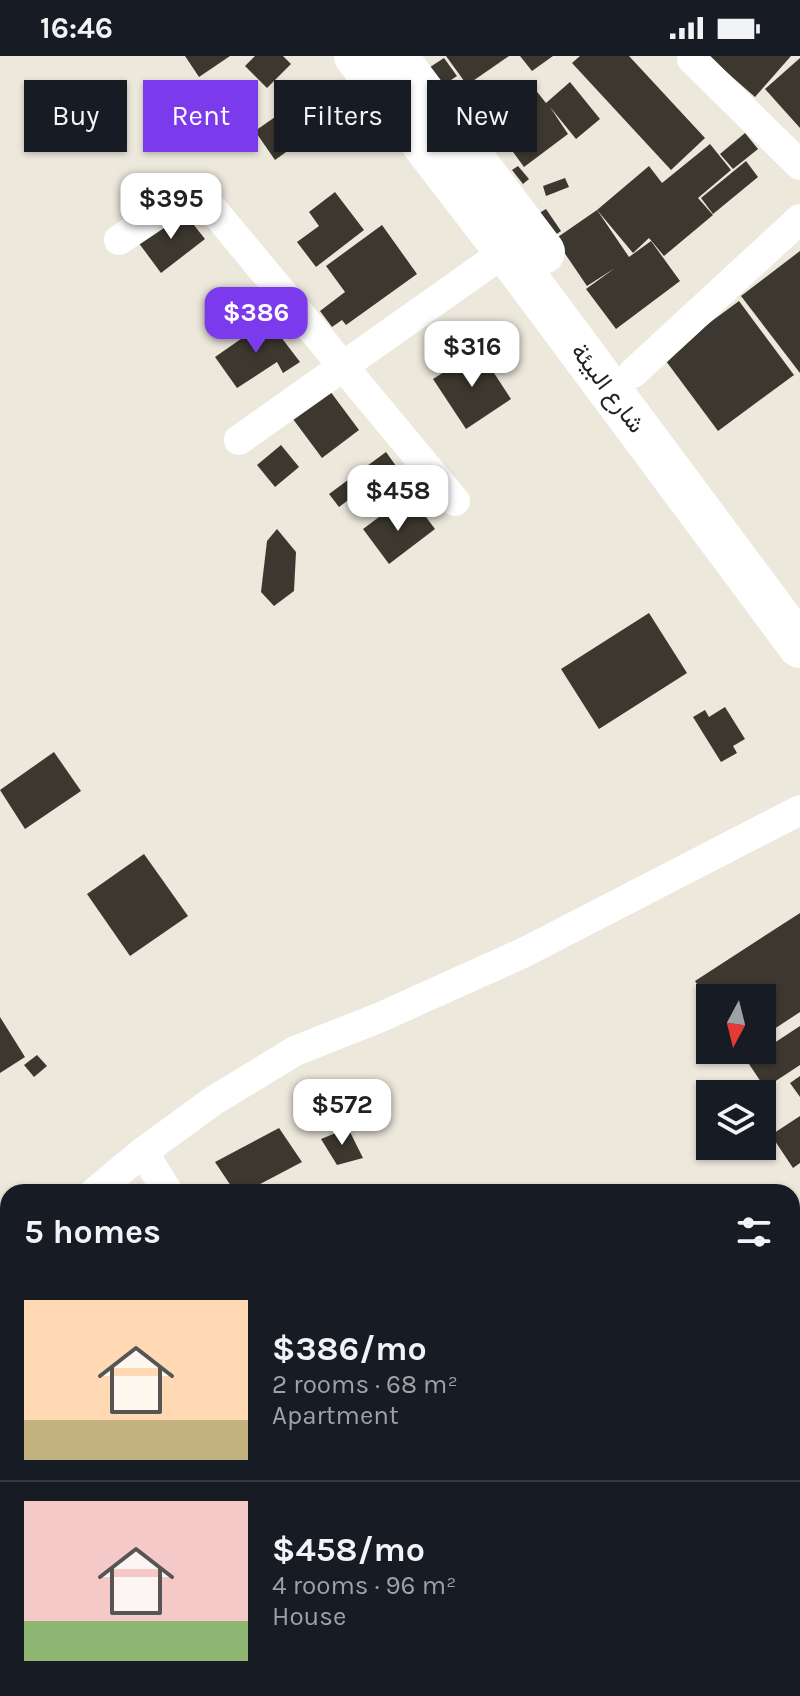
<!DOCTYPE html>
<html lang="en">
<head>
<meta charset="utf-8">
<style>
  body { margin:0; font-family:Karla,Vazirmatn,sans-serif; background:#20242c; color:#f1f3f6; height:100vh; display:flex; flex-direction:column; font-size:30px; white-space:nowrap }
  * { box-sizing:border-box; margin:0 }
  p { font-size:26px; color:#9ea1a6 }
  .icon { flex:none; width:44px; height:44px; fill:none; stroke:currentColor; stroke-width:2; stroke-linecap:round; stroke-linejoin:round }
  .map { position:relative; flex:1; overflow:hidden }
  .side { position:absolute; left:0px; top:1128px; width:800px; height:512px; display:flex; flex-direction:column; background:#171b24; border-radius:24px 24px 0 0; box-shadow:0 2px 6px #0004 }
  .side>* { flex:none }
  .guide { position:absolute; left:24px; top:24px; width:752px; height:72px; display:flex; gap:16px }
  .needle { width:52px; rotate:187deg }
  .fabs { position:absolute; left:696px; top:928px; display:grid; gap:16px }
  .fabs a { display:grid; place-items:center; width:80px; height:80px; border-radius:0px; background:#171b24; box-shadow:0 2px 6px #0004; font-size:40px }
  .price { position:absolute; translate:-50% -68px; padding:0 18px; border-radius:16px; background:#fff; color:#222; font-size:26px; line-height:52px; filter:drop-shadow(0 2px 4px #0008) }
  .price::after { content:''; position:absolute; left:50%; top:48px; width:24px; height:18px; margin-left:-12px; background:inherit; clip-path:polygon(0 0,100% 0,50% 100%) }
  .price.on { background:#7c3aed; color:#fff }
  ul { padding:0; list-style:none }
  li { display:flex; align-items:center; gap:24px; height:200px; padding:0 24px }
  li+li { border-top:2px solid #363941 }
  li span { display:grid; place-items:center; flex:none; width:224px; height:160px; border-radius:0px; color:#555 }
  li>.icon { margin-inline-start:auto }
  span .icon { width:96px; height:96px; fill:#fffc; stroke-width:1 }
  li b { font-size:34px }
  h2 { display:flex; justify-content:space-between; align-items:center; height:96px; padding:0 24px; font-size:34px }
  .chip { padding:0 28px; border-radius:0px; background:#171b24; box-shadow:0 2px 6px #0004; font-size:28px; line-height:72px }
  .chip.on { background:#7c3aed; color:#fff }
  .status { display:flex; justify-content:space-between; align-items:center; height:56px; padding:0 40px; background:#171b24; direction:ltr }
  .status svg { height:22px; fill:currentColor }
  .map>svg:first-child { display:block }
  .building { fill:#3c382f }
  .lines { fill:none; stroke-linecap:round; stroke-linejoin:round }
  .minor { stroke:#fff; stroke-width:30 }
  .highway { stroke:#fff; stroke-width:44 }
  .labels { text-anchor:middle; stroke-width:8; stroke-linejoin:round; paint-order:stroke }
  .street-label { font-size:24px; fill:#24221e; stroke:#fff }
</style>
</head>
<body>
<div class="status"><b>16:46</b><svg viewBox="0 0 49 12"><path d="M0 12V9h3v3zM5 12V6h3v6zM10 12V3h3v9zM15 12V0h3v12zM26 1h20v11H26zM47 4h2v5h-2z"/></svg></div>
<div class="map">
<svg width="800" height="1640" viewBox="0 0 800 1640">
  <rect width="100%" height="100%" fill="#ede8dc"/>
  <g class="building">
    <polygon points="185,0 230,0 199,21"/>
    <polygon points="255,0 283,0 291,8 267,32 245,10"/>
    <polygon points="446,0 509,0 467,29"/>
    <polygon points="520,0 553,0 532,15"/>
    <polygon points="580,0 629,0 705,82 671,114 572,7"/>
    <polygon points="708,0 791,0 755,41"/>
    <polygon points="444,2 457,20 439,32 427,13"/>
    <polygon points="800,2 800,72 765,33"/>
    <polygon points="570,26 600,63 576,83 550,51 568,78 524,111 490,64 534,32 546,47"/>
    <polygon points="485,29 501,49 488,60 471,40"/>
    <polygon points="298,45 318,73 275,104 255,75"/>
    <polygon points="745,77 758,93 733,113 720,98"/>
    <polygon points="710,88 731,114 698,142 713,159 664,200 649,182 633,197 597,154 649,110 662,127"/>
    <polygon points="746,105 758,121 713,158 701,142"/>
    <polygon points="518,110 529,123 523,128 512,114"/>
    <polygon points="565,122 569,131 546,140 543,130"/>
    <polygon points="335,136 364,174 316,211 297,186 319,170 309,156"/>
    <polygon points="546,153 561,175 551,182 536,159"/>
    <polygon points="182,154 205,183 161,217 138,186"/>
    <polygon points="597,154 629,201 651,185 680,225 616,273 586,233 615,212 587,230 555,183"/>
    <polygon points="382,169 417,218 346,269 342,264 332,271 320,255 345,236 326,210"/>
    <polygon points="800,195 800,317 741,240"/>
    <polygon points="739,245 794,319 718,375 663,301"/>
    <polygon points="268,264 300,306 283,317 277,306 237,332 215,301"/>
    <polygon points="479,294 511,343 466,373 433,323"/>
    <polygon points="324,327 359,374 322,402 287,355"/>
    <polygon points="281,389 299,411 275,431 257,409"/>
    <polygon points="386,396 409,428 384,446 380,441 365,452 355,439 339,451 329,438"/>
    <polygon points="417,449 435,473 389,508 363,473 387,455 395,466"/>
    <polygon points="277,473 296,496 294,535 274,550 261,536 267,485"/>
    <polygon points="649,557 687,617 599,673 561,613"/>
    <polygon points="725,651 745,683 733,690 737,697 721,706 693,661 705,654 709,661"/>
    <polygon points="54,696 81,735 25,773 0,734"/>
    <polygon points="144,798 188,860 130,900 87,838"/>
    <polygon points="800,857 800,956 762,981 762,942 710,942 710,948 695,925"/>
    <polygon points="0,961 25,1001 0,1017"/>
    <polygon points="800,970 800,1009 765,1032 747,1005"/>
    <polygon points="37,999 47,1010 34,1021 24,1009"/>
    <polygon points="800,1020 800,1041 790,1027"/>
    <polygon points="800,1060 800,1107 793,1112 771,1079"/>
    <polygon points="279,1072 302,1106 245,1136 235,1136 215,1106"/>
    <polygon points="348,1072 363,1102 337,1109 321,1083"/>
    <polygon points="0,1363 8,1373 8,1391 0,1398"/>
    <polygon points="8,1393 8,1424 0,1413 0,1399"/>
    <polygon points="800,1393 800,1500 796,1502 792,1493 792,1397"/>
    <polygon points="8,1444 8,1469 3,1473 0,1470 0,1452"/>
    <polygon points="0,1513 8,1523 8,1556 0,1562"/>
    <polygon points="800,1577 800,1639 792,1628 792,1584"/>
    <polygon points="96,1632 129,1632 134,1640 101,1640"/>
    <polygon points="322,1632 336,1632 340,1640 308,1640"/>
    <polygon points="384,1632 440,1632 429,1640 390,1640"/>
    <polygon points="611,1632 632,1632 637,1640 610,1640 614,1637"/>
    <polygon points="717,1632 739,1632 744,1640 705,1640"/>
  </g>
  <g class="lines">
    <g class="minor">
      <polyline points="692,3 800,109"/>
      <polyline points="119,184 191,136 200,138 455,445"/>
      <polyline points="633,317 800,163"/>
      <polyline points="239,384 506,195"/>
      <polyline points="143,1096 213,1045 295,995 381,961 525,896 800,754"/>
      <polyline points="95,1136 143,1096 168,1136"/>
      <polyline points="0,1220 8,1213"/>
      <polyline points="0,1290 8,1301"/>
      <polyline points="250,1632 256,1640"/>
      <polyline points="489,1632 494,1640"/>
      <polyline points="781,1632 787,1640"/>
      <polyline points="74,1640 84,1632"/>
    </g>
    <g class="highway">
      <polyline points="356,0 506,195 800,590"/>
      <polyline points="395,0 543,196"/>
    </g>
  </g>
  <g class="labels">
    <g class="street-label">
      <text transform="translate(608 332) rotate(53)" y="8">شارع البيئة</text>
    </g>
  </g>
</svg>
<div class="fabs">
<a><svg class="needle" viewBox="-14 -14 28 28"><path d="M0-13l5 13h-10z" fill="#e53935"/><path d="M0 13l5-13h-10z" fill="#9ea1a6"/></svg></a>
<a><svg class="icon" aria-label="layers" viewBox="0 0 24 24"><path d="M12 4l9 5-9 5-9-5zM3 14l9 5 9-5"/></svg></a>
</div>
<b class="price" style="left:171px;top:185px">$395</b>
<b class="price on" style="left:256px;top:299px">$386</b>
<b class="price" style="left:472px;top:333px">$316</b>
<b class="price" style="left:398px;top:477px">$458</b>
<b class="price" style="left:342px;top:1091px">$572</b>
<div class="guide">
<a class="chip">Buy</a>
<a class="chip on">Rent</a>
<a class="chip">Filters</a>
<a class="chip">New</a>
</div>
<section class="side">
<h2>5 homes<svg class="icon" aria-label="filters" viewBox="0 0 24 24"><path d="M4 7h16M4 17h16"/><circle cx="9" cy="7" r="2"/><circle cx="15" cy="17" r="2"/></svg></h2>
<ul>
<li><span style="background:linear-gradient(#ffd9b3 75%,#c2b280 0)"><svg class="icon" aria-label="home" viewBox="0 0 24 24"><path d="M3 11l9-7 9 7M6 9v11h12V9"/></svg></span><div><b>$386/mo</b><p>2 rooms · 68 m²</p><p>Apartment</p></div></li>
<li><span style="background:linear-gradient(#f6c9c9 75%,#8fb573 0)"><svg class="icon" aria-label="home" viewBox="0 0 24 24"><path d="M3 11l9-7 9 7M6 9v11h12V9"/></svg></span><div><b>$458/mo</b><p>4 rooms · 96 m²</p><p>House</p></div></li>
</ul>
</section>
</div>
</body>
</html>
